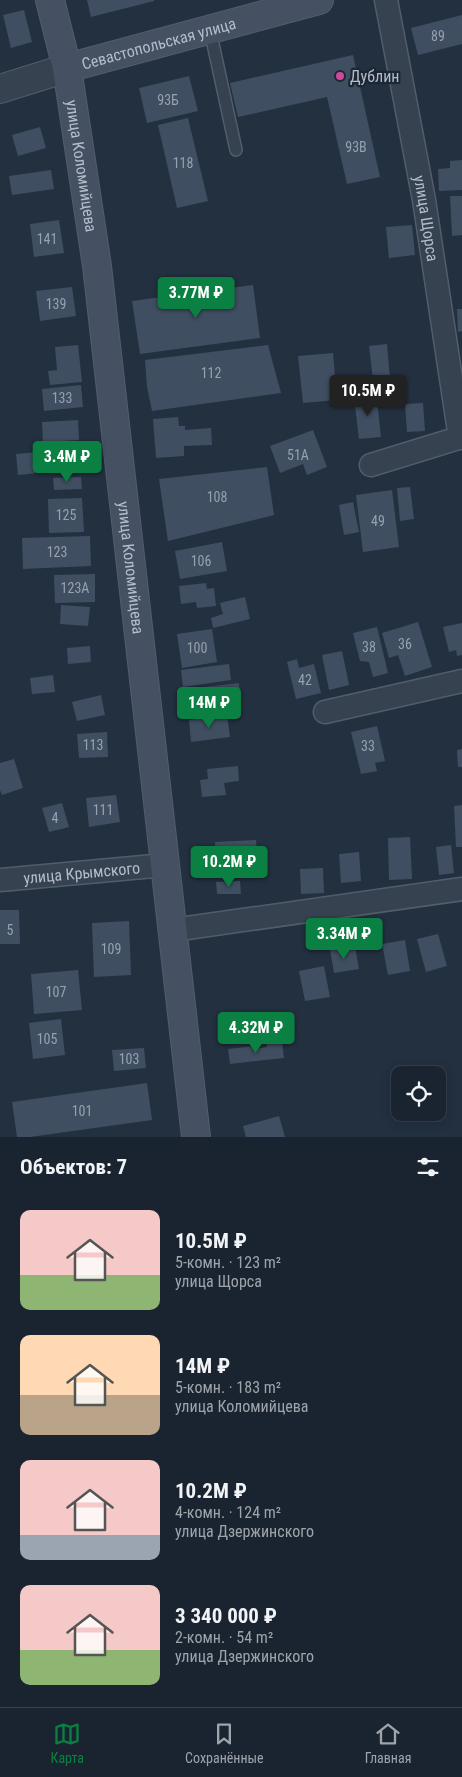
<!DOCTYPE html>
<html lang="ru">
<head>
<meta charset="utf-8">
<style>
  body { margin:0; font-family:"Roboto Condensed",sans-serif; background:#232c38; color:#f1f3f6; height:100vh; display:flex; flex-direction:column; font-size:19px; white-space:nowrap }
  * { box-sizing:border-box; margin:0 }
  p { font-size:16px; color:#9fa4ab }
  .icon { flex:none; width:28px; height:28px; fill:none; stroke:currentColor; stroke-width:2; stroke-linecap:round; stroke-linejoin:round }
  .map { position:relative; height:1137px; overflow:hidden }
  .side { display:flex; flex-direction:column; background:#1a2430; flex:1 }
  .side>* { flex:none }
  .controls { position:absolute; left:391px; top:1066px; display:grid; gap:10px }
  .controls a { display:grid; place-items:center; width:55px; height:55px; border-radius:10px; background:#1a2430; box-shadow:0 2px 12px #0003,0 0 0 1px #38414c; font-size:25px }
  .price { position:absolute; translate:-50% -42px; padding:0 11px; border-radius:5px; background:#0b8043; color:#fff; font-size:16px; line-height:32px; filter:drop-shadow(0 1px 2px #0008) }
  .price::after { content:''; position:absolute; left:50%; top:30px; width:15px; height:11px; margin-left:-8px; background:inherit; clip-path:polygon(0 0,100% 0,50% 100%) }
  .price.current { background:#222; color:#fff }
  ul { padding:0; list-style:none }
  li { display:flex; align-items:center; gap:15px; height:125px; padding:0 20px }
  li span { display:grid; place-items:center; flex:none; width:140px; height:100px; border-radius:10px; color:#555 }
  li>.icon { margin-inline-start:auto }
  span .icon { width:60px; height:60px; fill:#fffc; stroke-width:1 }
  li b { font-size:21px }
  h2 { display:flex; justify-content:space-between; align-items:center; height:60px; padding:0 20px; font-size:21px }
  .menu { display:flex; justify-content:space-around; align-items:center; height:70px; border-top:1px solid #38414c; background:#1a2430; font-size:14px; color:#9fa4ab }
  .menu a { display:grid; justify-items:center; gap:2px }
  .menu .current { color:#0b8043 }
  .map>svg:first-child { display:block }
  .building { fill:#3f4e60 }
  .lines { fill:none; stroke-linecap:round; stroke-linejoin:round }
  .service-casing { stroke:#525d6b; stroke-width:14 }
  .minor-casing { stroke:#525d6b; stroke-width:25 }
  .tertiary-casing { stroke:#525d6b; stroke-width:30 }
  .secondary-casing { stroke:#525d6b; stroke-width:30 }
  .service { stroke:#374250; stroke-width:11 }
  .minor { stroke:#374250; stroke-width:22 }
  .tertiary { stroke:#374250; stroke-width:28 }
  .secondary { stroke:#455063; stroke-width:28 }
  .hotel-dot { fill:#d1479c; stroke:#1c2735; stroke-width:2 }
  .labels { text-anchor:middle; stroke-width:4.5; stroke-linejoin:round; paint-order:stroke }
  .number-label { font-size:14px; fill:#97a1b0 }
  .street-label { font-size:16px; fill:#b4bdcb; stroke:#1c2735 }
  .poi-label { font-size:16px; fill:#b4bdcb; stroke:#1c2735; text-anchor:start }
</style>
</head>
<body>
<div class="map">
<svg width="462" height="1137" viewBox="0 0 462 1137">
  <rect width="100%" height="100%" fill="#233040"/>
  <g class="building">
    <polygon points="87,0 154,0 154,1 91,17"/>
    <polygon points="24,10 32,42 11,48 3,15"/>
    <polygon points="462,15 462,44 418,55 411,28"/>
    <polygon points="353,55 380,177 347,184 327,97 238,117 230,83"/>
    <polygon points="189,76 198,111 147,123 139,88"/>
    <polygon points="188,118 208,201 177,208 158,125"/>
    <polygon points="40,127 46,148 18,156 12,135"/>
    <polygon points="462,160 462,190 439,191 438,169 450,168 450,161"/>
    <polygon points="51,170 54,189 12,195 9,176"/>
    <polygon points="450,196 462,196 462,235 452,236"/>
    <polygon points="59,220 64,253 34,257 30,224"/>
    <polygon points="412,225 415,255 389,258 386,227"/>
    <polygon points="253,285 260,338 140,354 132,301"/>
    <polygon points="72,287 76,316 40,321 36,291"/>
    <polygon points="457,309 462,309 462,331 458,332"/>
    <polygon points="387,344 390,379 373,380 369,346"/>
    <polygon points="78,345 82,382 50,385 48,371 57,370 55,347"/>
    <polygon points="268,345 281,393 152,411 147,387 145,360"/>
    <polygon points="333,353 337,400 303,403 298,356"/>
    <polygon points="81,385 83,407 44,411 42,389"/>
    <polygon points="376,392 381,437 359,439 355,406 364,405 362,393"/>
    <polygon points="423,403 425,431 407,432 405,404"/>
    <polygon points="178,417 179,426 185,426 185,430 211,428 212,445 184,446 184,456 156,458 153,419"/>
    <polygon points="78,420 79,440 43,442 42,422"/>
    <polygon points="313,430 327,467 307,475 303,464 280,473 270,446"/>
    <polygon points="77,448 80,469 18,475 16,454"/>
    <polygon points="267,467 274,515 168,541 159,479"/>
    <polygon points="81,477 82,489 54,490 53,478"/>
    <polygon points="410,487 414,519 400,521 397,488"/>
    <polygon points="392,490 399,547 363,552 356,495"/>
    <polygon points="82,498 84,532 49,533 48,499"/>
    <polygon points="353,502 359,532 344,535 339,505"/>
    <polygon points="90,536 91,566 23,569 22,538"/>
    <polygon points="222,542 227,571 180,579 175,551"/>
    <polygon points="95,574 95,602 55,603 54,575"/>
    <polygon points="206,583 207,589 214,588 216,606 197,608 196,602 181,604 179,586"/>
    <polygon points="245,597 250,619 213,628 211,618 223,614 220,603"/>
    <polygon points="61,605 90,607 88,626 60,624"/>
    <polygon points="418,622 432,667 405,676 398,655 389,658 382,633"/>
    <polygon points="462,623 462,655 457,656 456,650 449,652 443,627"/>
    <polygon points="377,627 388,673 373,677 369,662 360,661 353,633"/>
    <polygon points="212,629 217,662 182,668 177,634"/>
    <polygon points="90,646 91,662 68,664 67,648"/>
    <polygon points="342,651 349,685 329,690 322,655"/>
    <polygon points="297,659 299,668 314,664 321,693 296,699 287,662"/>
    <polygon points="229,664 231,680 183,687 181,670"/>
    <polygon points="53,675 55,692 32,694 30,678"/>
    <polygon points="239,683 240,697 190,703 188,689"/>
    <polygon points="101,695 105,715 77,721 72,702"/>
    <polygon points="227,715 230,737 191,742 189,720"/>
    <polygon points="377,726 385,761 375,763 377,771 361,774 351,732"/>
    <polygon points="107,732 108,757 79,758 77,734"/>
    <polygon points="462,749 462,767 458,767 457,750"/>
    <polygon points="14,759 23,788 2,795 0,790 0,763"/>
    <polygon points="238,766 239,781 224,783 226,795 202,797 200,780 208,779 207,769"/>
    <polygon points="116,795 120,822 89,827 86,798"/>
    <polygon points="62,803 69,827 49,832 42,808"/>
    <polygon points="462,805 462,847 456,847 454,806"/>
    <polygon points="410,837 412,879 389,880 388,838"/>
    <polygon points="256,840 257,855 216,858 215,842"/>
    <polygon points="451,845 454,873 439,875 436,847"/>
    <polygon points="359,852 361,881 341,883 339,854"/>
    <polygon points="323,868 324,893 301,894 300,869"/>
    <polygon points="240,881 241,894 217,894 216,882"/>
    <polygon points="0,910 19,910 20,944 0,944"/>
    <polygon points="129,921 131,975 94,977 92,923"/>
    <polygon points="438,934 447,966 426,972 417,939"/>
    <polygon points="405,940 410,971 388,975 382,944"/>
    <polygon points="355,946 359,969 334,973 330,950"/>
    <polygon points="324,966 330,997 305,1001 299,971"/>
    <polygon points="78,970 82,1010 34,1014 31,974"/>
    <polygon points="61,1019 65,1055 33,1059 29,1023"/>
    <polygon points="282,1042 284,1058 230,1064 228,1049 254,1046 256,1049 267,1047 267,1043"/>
    <polygon points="144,1048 146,1068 114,1071 112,1050"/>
    <polygon points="147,1083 152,1120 30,1137 17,1137 12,1102"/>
    <polygon points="279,1116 285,1137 246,1137 243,1126"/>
  </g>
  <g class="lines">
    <defs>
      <polyline id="service" points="210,30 236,150"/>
      <g id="minor">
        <path id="s1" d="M386 0 424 200 460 438"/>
        <polyline points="371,465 462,437"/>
        <polyline points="325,712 462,681"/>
        <path id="s2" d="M0 880 165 865"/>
        <polyline points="173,930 462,889"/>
      </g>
      <polyline id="tertiary" points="0,89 67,68"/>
      <g id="secondary">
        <path id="s3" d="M50 0 67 68 97 266 196 1137"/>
        <path id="s4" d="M67 68 319 0"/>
      </g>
    </defs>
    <use href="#service" class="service-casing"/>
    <use href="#minor" class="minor-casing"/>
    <use href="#tertiary" class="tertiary-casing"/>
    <use href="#secondary" class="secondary-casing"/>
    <use href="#service" class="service"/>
    <use href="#minor" class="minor"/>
    <use href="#tertiary" class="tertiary"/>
    <use href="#secondary" class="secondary"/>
  </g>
  <circle class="hotel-dot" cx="340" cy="76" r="5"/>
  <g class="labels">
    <g class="number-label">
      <text x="438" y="41">89</text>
      <text x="168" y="105">93Б</text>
      <text x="356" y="152">93В</text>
      <text x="183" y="168">118</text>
      <text x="47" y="244">141</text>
      <text x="56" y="309">139</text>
      <text x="211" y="378">112</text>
      <text x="62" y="403">133</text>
      <text x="298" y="460">51А</text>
      <text x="217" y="502">108</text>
      <text x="66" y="520">125</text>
      <text x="378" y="526">49</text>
      <text x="57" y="557">123</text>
      <text x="201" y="566">106</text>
      <text x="75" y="593">123А</text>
      <text x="405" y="649">36</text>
      <text x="369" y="652">38</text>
      <text x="197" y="653">100</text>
      <text x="305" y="685">42</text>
      <text x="93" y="750">113</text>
      <text x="368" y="751">33</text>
      <text x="103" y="815">111</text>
      <text x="55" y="823">4</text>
      <text x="10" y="935">5</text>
      <text x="111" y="954">109</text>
      <text x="56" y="997">107</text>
      <text x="47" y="1044">105</text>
      <text x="129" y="1064">103</text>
      <text x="82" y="1116">101</text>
    </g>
    <g class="street-label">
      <text dy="6" stroke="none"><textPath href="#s4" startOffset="95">Севастопольская улица</textPath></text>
      <text dy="6" stroke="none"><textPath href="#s3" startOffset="169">улица Коломийцева</textPath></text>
      <text dy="6" stroke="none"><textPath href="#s1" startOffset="222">улица Щорса</textPath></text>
      <text dy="6" stroke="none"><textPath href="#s3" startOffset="574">улица Коломийцева</textPath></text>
      <text dy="6" stroke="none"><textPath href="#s2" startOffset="82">улица Крымского</textPath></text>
    </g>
    <g class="poi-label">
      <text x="350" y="82">Дублин</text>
    </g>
  </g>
</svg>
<div class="controls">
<a><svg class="icon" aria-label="locate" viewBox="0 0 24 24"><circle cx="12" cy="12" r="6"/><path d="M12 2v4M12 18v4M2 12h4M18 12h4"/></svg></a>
</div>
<b class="price" style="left:196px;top:319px">3.77M ₽</b>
<b class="price current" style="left:368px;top:417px">10.5M ₽</b>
<b class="price" style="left:67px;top:483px">3.4M ₽</b>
<b class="price" style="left:209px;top:729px">14M ₽</b>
<b class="price" style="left:229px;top:888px">10.2M ₽</b>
<b class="price" style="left:344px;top:960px">3.34M ₽</b>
<b class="price" style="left:256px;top:1054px">4.32M ₽</b>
</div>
<section class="side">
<h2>Объектов: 7<svg class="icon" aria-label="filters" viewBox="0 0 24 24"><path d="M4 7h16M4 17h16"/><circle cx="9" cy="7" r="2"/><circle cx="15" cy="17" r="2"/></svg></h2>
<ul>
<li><span style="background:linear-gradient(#f6c9c9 65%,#8fb573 0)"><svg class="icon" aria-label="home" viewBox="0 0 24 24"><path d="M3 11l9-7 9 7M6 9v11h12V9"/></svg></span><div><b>10.5M ₽</b><p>5-комн. · 123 m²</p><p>улица Щорса</p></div></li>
<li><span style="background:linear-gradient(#ffd9b3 60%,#b9a48a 0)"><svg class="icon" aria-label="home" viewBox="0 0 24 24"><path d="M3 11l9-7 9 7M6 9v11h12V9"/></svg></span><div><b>14M ₽</b><p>5-комн. · 183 m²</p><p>улица Коломийцева</p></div></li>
<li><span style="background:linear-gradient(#f6c9c9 75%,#9aa5b1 0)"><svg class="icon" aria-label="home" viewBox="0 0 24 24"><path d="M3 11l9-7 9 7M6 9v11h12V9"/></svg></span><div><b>10.2M ₽</b><p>4-комн. · 124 m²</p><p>улица Дзержинского</p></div></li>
<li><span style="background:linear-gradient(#f6c9c9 65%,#8fb573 0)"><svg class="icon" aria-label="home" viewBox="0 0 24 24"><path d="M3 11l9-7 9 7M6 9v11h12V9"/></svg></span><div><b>3 340 000 ₽</b><p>2-комн. · 54 m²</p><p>улица Дзержинского</p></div></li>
</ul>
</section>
<nav class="menu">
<a class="current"><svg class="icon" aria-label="map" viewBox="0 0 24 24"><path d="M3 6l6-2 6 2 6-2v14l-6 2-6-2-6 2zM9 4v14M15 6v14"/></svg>Карта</a>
<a><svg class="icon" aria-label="saved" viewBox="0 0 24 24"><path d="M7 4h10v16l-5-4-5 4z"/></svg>Сохранённые</a>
<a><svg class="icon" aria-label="home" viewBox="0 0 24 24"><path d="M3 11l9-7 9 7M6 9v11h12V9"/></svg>Главная</a>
</nav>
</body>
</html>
